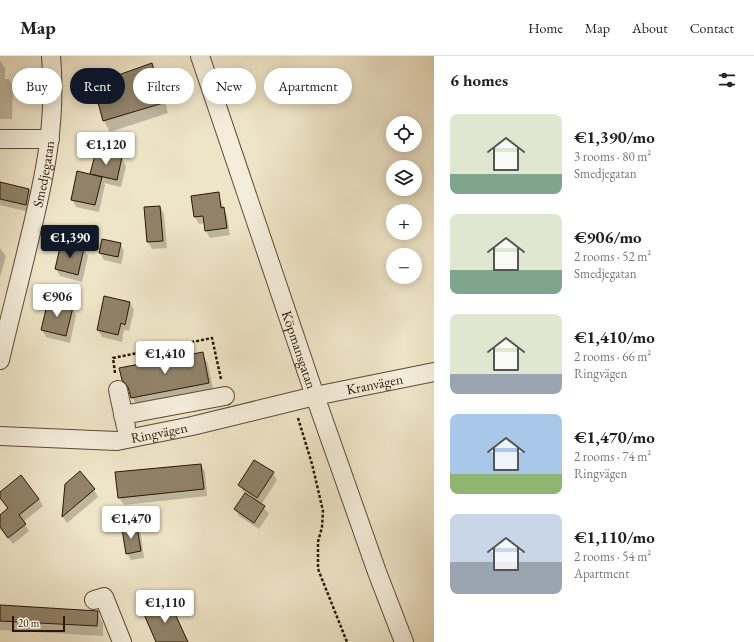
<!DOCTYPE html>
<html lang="en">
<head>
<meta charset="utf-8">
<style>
  body { margin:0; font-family:"EB Garamond",serif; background:#f6f6f6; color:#202124; height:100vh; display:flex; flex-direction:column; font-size:15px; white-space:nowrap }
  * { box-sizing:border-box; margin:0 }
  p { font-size:13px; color:#757577 }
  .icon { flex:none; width:22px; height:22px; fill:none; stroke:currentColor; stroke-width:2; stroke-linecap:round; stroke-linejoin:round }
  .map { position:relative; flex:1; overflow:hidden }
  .panel { display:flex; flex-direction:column; background:#fff; width:320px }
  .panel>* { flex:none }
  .banner { position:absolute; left:12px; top:12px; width:362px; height:36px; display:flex; gap:8px }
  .fabs { position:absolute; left:386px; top:60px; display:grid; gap:8px }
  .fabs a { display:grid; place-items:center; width:36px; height:36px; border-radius:50%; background:#fff; box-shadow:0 2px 10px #0003; font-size:20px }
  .scale { position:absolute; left:12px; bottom:10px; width:53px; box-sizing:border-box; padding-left:4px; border:2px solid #2c1703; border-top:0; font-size:11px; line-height:14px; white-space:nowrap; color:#2c1703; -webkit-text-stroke:3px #f4eddb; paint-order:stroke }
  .price { position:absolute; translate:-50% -34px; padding:0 9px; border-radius:4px; background:#fff; color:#222; font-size:13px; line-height:26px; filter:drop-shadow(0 1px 2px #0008) }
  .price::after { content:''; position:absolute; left:50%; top:24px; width:12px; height:9px; margin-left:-6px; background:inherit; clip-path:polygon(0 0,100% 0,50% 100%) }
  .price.on { background:#111827; color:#fff }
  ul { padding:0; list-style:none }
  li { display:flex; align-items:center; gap:12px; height:100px; padding:0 16px }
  li span { display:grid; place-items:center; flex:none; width:112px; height:80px; border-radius:8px; color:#555 }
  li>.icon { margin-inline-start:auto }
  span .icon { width:48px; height:48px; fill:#fffc; stroke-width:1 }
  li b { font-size:17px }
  h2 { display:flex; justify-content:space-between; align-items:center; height:48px; padding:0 16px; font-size:17px }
  .pill { padding:0 14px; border-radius:18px; background:#fff; box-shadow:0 2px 10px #0003; font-size:14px; line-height:36px }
  .pill.on { background:#111827; color:#fff }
  header { display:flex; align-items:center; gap:24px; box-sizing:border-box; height:56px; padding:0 20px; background:#fff; border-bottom:1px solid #e0e0e0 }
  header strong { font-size:19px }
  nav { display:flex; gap:22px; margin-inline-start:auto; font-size:14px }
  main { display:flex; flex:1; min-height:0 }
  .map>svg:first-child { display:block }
  .shadow { fill:#0003 }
  .building { fill:#918269; stroke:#2c1703 }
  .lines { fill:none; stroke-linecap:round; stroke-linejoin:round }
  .minor-casing { stroke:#5c4a34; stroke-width:20 }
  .path { stroke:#2c1703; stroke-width:2.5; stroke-dasharray:3 2; stroke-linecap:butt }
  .minor { stroke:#f4eddb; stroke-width:18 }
  .labels { text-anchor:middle; stroke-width:3; stroke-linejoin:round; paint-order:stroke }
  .street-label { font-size:14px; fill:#2c1703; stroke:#f4eddb }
</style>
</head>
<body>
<header>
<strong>Map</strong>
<nav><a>Home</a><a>Map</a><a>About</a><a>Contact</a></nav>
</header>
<main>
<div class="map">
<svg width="434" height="586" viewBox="0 0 434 586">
  <rect width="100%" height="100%" fill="#eee4c7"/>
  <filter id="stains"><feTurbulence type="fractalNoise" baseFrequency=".005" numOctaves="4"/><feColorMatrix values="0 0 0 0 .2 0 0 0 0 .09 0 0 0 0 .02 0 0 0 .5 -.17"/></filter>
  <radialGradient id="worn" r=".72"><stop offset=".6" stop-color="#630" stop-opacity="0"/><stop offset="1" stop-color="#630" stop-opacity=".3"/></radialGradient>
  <g class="shadow">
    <polygon points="0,5 5,12 5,23 9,23 13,30 12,63 0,63"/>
    <polygon points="152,8 158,19 168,57 110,76 104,65 94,28"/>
    <polygon points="122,102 126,110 121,131 104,127 105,129 99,156 76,151 72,143 92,120 91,118"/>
    <polygon points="0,127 29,133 33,141 29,156 0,149"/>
    <polygon points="218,138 227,160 230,179 210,182 206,175 205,167 199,168 195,161"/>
    <polygon points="160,151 164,158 167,192 152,193 148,186 145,152"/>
    <polygon points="120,188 124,195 121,208 104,204 100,197"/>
    <polygon points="0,192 6,200 0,221"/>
    <polygon points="84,193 88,200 82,226 60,220 56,213"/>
    <polygon points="130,247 134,254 129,275 124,274 122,286 102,281 98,274"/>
    <polygon points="72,252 76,259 70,287 46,281 42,274"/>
    <polygon points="202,297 208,308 214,338 138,352 123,324"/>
    <polygon points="201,409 205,416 207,440 124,449 119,442"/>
    <polygon points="273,417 277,424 261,449 269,458 259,473 239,460 235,453 245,438 239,429"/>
    <polygon points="66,428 94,434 98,441 67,467 63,461"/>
    <polygon points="0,438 39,443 43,450 23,466 29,475 13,488 0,472 0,460 8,453 0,442"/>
    <polygon points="137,472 141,479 144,502 131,504 127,497"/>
    <polygon points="169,546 175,556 188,586 158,586"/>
    <polygon points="0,550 97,556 103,567 103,580 0,574"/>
  </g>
  <g class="building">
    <polygon points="152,7 163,47 103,65 93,28"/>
    <polygon points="96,95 122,101 117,124 90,118"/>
    <polygon points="77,115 102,121 95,149 71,144"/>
    <polygon points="0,126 29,133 26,149 0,143"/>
    <polygon points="219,136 221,152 224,151 227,172 205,175 203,160 194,161 191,140"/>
    <polygon points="160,150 163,185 147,186 144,151"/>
    <polygon points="102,183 121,187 118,201 99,197"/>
    <polygon points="61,187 84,192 78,219 55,213"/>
    <polygon points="104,240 130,246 125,269 121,267 118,279 97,274"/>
    <polygon points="48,245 73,251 66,280 41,274"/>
    <polygon points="203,296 209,327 131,342 128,331 122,324 119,312"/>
    <polygon points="254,404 274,416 257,442 238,429"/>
    <polygon points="201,408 204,433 118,442 115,416"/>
    <polygon points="80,415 95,433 62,461 65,428"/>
    <polygon points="21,419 39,443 19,459 26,468 8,482 0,471 0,459 8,452 0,442 0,436"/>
    <polygon points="245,437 265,450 254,467 234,453"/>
    <polygon points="137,471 141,495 126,498 122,473"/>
    <polygon points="169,545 188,586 156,586 143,556"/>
    <polygon points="0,549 98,555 97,570 0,565"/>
  </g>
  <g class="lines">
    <defs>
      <g id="minor">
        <path id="s1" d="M200 0 315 340 377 516 404 586"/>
        <polyline points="0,83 50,83"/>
        <path id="s2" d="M0 304C9 265 19 227 28 189 44 124 57 67 51 0"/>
        <polyline points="118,334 126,371"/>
        <polyline points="123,359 225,340"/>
        <path id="s3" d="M0 380 117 385 192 370 315 340 434 316"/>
        <polyline points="94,544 104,541 122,586"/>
      </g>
    </defs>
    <use href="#minor" class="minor-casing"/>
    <g class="path">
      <polyline points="115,317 113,302 212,282 221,323"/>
      <polyline points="298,362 312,408 323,455 322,471 318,486 318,513 347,586"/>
    </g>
    <use href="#minor" class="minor"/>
  </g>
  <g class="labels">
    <g class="street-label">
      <text dy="5" stroke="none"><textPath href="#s2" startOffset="191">Smedjegatan</textPath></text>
      <text dy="5" stroke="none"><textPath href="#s1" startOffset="310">Köpmansgatan</textPath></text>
      <text dy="5" stroke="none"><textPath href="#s3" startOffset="381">Kranvägen</textPath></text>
      <text dy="5" stroke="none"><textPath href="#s3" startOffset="160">Ringvägen</textPath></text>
    </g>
  </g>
  <rect width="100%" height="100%" filter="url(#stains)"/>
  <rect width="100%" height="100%" fill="url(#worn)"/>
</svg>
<div class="fabs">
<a><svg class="icon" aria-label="locate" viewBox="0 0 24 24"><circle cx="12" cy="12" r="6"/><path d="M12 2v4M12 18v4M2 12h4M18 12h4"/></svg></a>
<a><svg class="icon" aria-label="layers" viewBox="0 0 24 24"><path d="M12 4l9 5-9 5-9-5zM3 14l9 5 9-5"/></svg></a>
<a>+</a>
<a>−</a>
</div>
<div class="scale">20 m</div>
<b class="price" style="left:106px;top:110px">€1,120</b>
<b class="price on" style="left:70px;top:203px">€1,390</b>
<b class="price" style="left:57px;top:262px">€906</b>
<b class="price" style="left:165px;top:319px">€1,410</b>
<b class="price" style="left:131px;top:484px">€1,470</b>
<b class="price" style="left:165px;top:568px">€1,110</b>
<div class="banner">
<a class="pill">Buy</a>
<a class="pill on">Rent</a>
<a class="pill">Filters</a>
<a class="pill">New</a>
<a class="pill">Apartment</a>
</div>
</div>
<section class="panel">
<h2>6 homes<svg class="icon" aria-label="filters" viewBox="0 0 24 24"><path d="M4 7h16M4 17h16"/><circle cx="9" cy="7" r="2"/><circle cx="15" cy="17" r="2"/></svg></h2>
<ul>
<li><span style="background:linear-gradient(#dfe7d0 75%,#7fa58c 0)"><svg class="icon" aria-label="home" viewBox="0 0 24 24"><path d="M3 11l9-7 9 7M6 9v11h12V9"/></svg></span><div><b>€1,390/mo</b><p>3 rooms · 80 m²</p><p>Smedjegatan</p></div></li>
<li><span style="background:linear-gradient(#dfe7d0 70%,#7fa58c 0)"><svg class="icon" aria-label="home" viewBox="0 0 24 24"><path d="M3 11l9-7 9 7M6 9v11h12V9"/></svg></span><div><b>€906/mo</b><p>2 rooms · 52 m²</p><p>Smedjegatan</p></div></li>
<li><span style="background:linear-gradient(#dfe7d0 75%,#9aa5b1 0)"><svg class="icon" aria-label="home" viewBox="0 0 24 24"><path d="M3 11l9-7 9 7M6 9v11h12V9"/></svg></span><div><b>€1,410/mo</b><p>2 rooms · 66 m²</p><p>Ringvägen</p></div></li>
<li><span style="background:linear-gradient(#a9c7e8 75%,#8fb573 0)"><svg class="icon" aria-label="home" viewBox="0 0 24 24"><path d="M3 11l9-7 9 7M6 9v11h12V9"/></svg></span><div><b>€1,470/mo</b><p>2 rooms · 74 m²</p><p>Ringvägen</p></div></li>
<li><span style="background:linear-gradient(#c9d6e8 60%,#9aa5b1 0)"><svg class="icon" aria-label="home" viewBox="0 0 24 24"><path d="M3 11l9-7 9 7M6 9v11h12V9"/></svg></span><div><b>€1,110/mo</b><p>2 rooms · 54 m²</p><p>Apartment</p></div></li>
</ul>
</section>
</main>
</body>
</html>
